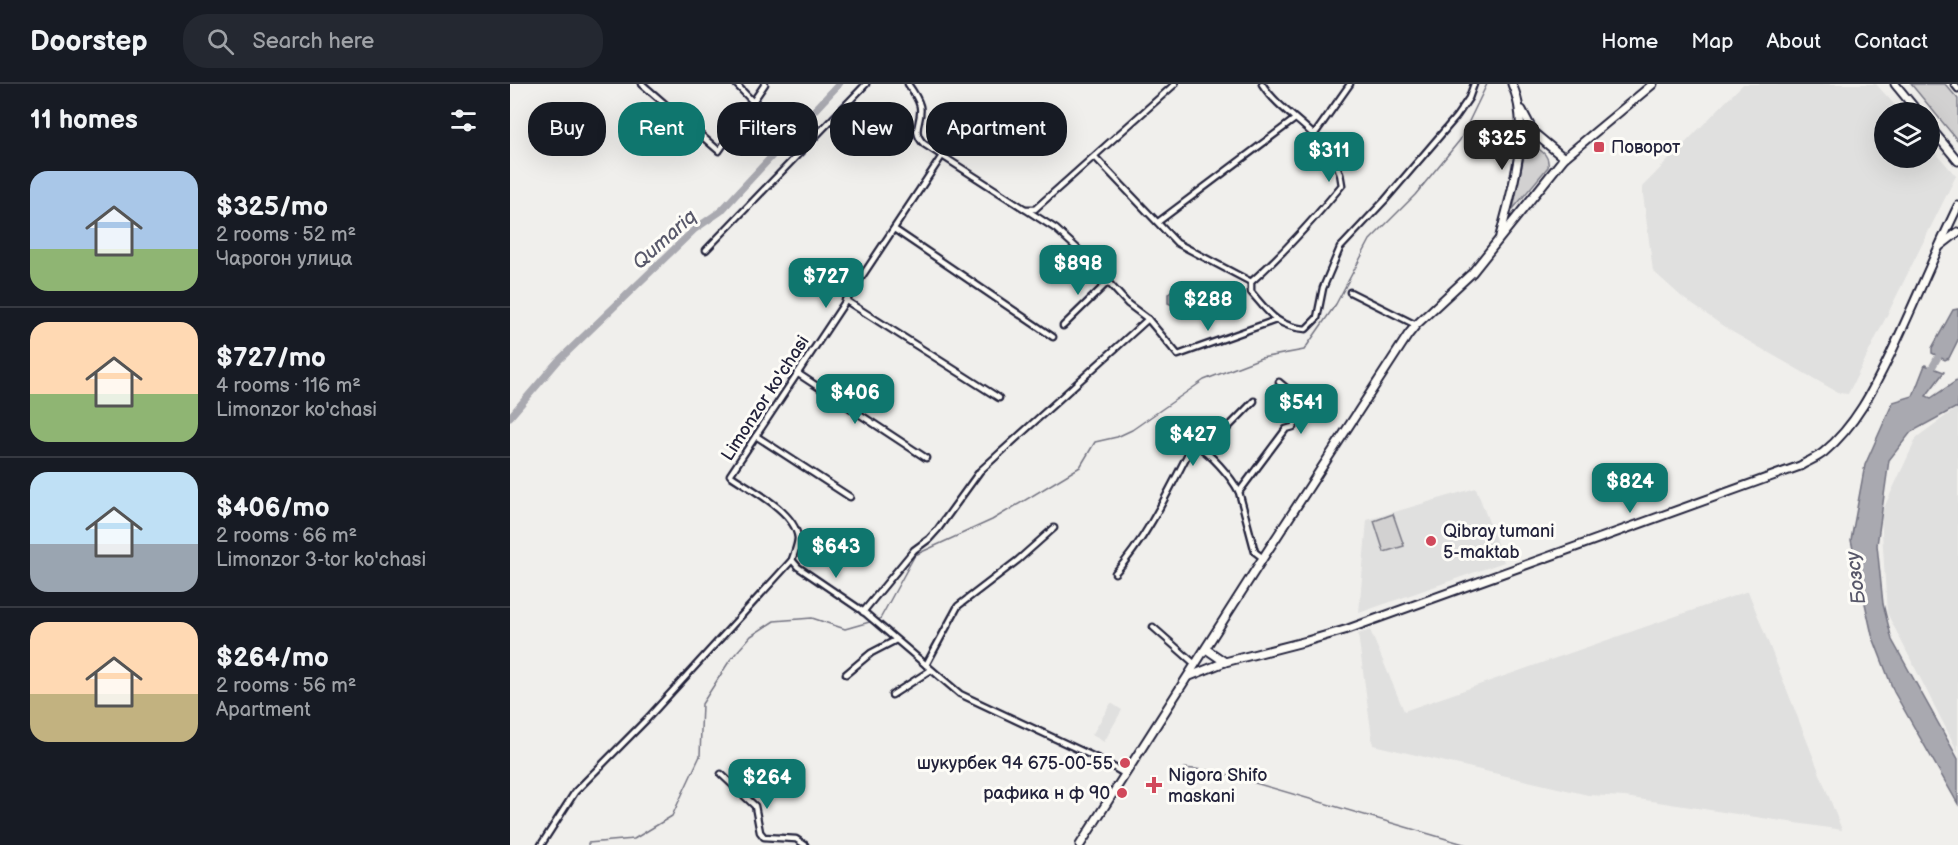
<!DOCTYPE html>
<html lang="en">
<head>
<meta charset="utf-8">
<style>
  body { margin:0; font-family:"Balsamiq Sans",sans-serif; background:#242831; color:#f1f3f6; height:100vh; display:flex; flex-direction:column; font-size:22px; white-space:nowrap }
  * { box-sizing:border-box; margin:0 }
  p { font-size:20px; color:#9ea1a6 }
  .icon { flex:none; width:33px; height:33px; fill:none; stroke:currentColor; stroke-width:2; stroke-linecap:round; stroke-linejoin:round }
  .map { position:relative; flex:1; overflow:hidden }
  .panel { display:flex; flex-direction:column; background:#171b24; width:510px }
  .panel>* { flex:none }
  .hud { position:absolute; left:18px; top:18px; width:570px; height:54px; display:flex; gap:12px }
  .controls { position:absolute; left:1364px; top:18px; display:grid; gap:12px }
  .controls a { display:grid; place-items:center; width:66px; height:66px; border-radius:50%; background:#171b24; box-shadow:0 6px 24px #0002; font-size:30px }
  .price { position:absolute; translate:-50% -51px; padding:0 14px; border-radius:12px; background:#0f766e; color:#fff; font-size:20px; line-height:39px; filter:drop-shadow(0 2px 3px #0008) }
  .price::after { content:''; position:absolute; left:50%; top:36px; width:18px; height:14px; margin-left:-9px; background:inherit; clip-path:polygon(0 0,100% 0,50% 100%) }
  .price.active { background:#222; color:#fff }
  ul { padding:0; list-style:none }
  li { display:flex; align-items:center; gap:18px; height:150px; padding:0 30px }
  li+li { border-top:2px solid #363941 }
  li span { display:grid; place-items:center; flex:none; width:168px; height:120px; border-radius:18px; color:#555 }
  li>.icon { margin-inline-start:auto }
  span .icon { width:72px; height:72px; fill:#fffc; stroke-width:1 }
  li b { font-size:26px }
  h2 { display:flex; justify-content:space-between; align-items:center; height:72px; padding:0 30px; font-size:26px }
  .chip { padding:0 21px; border-radius:24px; background:#171b24; box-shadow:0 6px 24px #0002; font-size:21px; line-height:54px }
  .chip.active { background:#0f766e; color:#fff }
  header { display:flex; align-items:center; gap:36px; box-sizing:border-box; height:84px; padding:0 30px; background:#171b24; border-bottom:2px solid #363941 }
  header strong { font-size:28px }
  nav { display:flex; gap:33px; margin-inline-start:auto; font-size:21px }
  .search { width:420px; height:54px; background:#242831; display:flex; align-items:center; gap:15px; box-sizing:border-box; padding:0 21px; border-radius:24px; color:#9ea1a6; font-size:22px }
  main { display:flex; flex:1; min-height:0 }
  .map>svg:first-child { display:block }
  .built { fill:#e0e0df }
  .green { fill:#d2d1d1; stroke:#7a7a86; stroke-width:1.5 }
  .water { fill:#a9a9b0; stroke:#737381; stroke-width:1.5 }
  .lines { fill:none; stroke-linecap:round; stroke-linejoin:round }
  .stream { stroke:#737381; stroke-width:1.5 }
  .canal { stroke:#a9a9b0; stroke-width:7 }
  .minor-casing { stroke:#22223b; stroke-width:9 }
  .secondary-casing { stroke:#22223b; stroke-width:11 }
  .minor { stroke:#fdfcf7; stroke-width:4.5 }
  .secondary { stroke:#fdfcf7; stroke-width:7 }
  .poi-dot { fill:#d1495b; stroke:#fdfcf7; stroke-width:2 }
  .labels { text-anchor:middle; stroke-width:6; stroke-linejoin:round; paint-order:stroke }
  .poi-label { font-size:18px; fill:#22223b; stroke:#fdfcf7; text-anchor:start }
  .street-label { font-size:18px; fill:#22223b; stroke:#fdfcf7 }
  .water-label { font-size:20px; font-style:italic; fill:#58586a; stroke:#fdfcf7 }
</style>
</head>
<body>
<header>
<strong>Doorstep</strong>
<div class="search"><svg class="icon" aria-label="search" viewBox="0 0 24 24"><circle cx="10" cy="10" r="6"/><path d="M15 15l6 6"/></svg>Search here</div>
<nav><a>Home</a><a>Map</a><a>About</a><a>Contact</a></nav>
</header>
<main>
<section class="panel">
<h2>11 homes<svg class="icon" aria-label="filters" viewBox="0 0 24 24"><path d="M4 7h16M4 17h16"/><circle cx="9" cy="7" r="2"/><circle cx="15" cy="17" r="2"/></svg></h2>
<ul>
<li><span style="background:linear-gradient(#a9c7e8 65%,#8fb573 0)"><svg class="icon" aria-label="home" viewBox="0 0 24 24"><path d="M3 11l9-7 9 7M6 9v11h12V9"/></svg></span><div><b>$325/mo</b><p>2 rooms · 52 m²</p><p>Чарогон улица</p></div></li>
<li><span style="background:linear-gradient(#ffd9b3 60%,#8fb573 0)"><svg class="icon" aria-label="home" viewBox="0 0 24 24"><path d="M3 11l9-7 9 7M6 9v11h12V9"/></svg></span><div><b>$727/mo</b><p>4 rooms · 116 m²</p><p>Limonzor ko'chasi</p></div></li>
<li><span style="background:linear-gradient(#bfe0f5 60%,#9aa5b1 0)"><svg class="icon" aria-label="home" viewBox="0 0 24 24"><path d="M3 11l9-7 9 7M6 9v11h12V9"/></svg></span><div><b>$406/mo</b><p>2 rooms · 66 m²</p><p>Limonzor 3-tor ko'chasi</p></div></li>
<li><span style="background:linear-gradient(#ffd9b3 60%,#c2b280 0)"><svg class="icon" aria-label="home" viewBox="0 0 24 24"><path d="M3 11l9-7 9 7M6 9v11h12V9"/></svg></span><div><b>$264/mo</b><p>2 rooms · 56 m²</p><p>Apartment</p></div></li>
</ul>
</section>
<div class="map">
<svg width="1448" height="761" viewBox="0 0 1448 761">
  <rect width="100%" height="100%" fill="#f0efec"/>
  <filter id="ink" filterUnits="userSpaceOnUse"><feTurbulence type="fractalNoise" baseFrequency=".0167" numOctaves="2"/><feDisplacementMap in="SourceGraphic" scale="12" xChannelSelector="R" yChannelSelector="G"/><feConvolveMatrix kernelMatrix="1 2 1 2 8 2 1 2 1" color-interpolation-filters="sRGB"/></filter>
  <g filter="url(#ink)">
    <g class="built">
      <polygon points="1233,0 1366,0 1391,28 1374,28 1374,74 1419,74 1419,61 1446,92 1338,310 1329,309 1219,246 1173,214 1143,187 1132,103"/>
      <polygon points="1448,323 1448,668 1377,529 1371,430 1407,353"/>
      <polygon points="966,404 994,478 849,529 857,436"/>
      <polygon points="1238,507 1332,746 1115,713 1078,711 863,661 848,550 860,546 894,627"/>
      <polygon points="601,619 612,626 594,658 582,651"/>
    </g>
    <g class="green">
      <polygon points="1401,0 1435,0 1448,15 1448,57"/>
      <path d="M1019 63H1026C1033 68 1040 73 1038 83L1003 125 1015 67Z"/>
      <polygon points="883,430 894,462 874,468 864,437"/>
    </g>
    <g class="water">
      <polygon points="669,198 704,216 705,222 695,237 658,219 658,210"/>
      <polygon points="1448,225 1448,256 1439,274 1435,276 1422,269 1422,264 1443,226"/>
      <polygon points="1415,281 1434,288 1416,312 1421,314 1448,296 1448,324 1445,324 1401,348 1379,376 1367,461 1373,520 1382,556 1448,675 1448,720 1384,608 1362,551 1341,456 1355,381 1383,318 1403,312"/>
    </g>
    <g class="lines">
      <g class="stream">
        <polyline points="674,684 704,687 957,761"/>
        <polyline points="78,761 78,759 124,755 162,732 190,672 192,620 220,576 241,552 264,537 302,534 335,545 370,535 405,471 482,436 570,383 585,358 607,353 622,346 694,296 751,274 794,266 826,220 860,156 905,111 950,56 977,0"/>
      </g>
      <g class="canal">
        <polyline points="1419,289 1428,273"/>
        <polyline points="0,333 48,277 185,145 211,127 329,0"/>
      </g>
      <defs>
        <g id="minor">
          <polyline points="132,0 209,67 255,0"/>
          <polyline points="226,0 244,19"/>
          <path d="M398 0C403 7 408 14 410 22 413 38 400 46 414 60L546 145 569 166 618 220 638 235 668 271 766 236"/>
          <path d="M752 0C775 36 828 54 832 101 804 135 774 169 741 198V208C759 229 767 243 796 245L807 234 813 204 830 164 875 116 946 33 959 14 964 0"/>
          <polyline points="1444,0 1448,5"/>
          <polyline points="804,51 840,0"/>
          <polyline points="585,73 667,159 741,198"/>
          <polyline points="515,125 525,125 665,0"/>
          <polyline points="648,138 785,35"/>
          <polyline points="384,145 543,253"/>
          <polyline points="196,166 356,0"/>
          <polyline points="840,208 906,241"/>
          <polyline points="335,216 489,314"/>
          <polyline points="553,242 598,198"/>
          <polyline points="287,289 416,374"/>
          <polyline points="246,352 340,413"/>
          <polyline points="695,367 744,317"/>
          <polyline points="729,408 776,345 783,343 799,323 769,298"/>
          <polyline points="282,476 288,483 354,528 450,610 591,676 615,690"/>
          <path d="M605 489C637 454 660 404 682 362L685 361C699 367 722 394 729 408L745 468 753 474"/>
          <polyline points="353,528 404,466 419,455 428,445 470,387 638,235"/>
          <polyline points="643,543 686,581"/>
          <polyline points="416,581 448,522 508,476 544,444"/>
          <polyline points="336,590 361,569 386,556"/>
          <polyline points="382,611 421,586"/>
          <polyline points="211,690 245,722 250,748 254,753 286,755 295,761"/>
          <path d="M31 761 65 708 137 635 282 476C284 469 288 461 288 454 285 427 240 405 220 391L432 72"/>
        </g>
        <g id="secondary">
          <polyline points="1385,0 1408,28"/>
          <polyline points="1012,26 1024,49 1054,74"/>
          <polyline points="1419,42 1448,77"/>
          <path d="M990 152C1002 106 1022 45 1002 0"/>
          <polyline points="1430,162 1448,148"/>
          <polyline points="696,565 715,578"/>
          <path d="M680 592 715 578 797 557 838 545 1290 382C1298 377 1307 374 1314 368 1346 341 1363 306 1381 269 1404 221 1424 171 1448 122"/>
          <polyline points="570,761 753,474 898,251 906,241 962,189 1054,74 1143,0"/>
        </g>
      </defs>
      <use href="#minor" class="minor-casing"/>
      <use href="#secondary" class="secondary-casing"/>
      <use href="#minor" class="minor"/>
      <use href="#secondary" class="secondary"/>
    </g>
  </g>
  <g class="poi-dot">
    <rect x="1083" y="57" width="12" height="12" rx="3"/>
    <circle cx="921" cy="457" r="6"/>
    <circle cx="615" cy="679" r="6"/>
    <path d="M641 692h6v6h6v6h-6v6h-6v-6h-6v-6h6z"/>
    <circle cx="612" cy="709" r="6"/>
  </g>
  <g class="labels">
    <g class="poi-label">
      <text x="1101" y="69">Поворот</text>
      <text x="933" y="453">Qibray tumani<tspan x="933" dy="21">5-maktab</tspan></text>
      <text x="603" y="685" text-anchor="end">шукурбек 94 675-00-55</text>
      <text x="658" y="697">Nigora Shifo<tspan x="658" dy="21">maskani</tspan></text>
      <text x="600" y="715" text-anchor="end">рафика н ф 90</text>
    </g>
    <g class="street-label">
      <text transform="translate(255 314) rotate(-57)" y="6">Limonzor ko'chasi</text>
    </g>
    <g class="water-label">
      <text transform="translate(154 155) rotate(-42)" y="7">Qumariq</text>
      <text transform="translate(1345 494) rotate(-97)" y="7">Бозсу</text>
    </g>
  </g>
</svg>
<div class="controls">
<a><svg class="icon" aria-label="layers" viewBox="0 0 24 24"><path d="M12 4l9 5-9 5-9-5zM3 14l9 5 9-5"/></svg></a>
</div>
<b class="price active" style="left:992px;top:87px">$325</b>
<b class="price" style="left:819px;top:99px">$311</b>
<b class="price" style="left:568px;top:212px">$898</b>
<b class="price" style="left:316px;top:225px">$727</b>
<b class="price" style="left:698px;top:248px">$288</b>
<b class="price" style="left:345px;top:341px">$406</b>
<b class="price" style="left:791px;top:351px">$541</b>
<b class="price" style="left:683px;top:383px">$427</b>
<b class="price" style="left:1120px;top:430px">$824</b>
<b class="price" style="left:326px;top:495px">$643</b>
<b class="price" style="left:257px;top:726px">$264</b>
<div class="hud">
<a class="chip">Buy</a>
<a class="chip active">Rent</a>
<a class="chip">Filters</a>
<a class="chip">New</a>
<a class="chip">Apartment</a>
</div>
</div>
</main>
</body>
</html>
